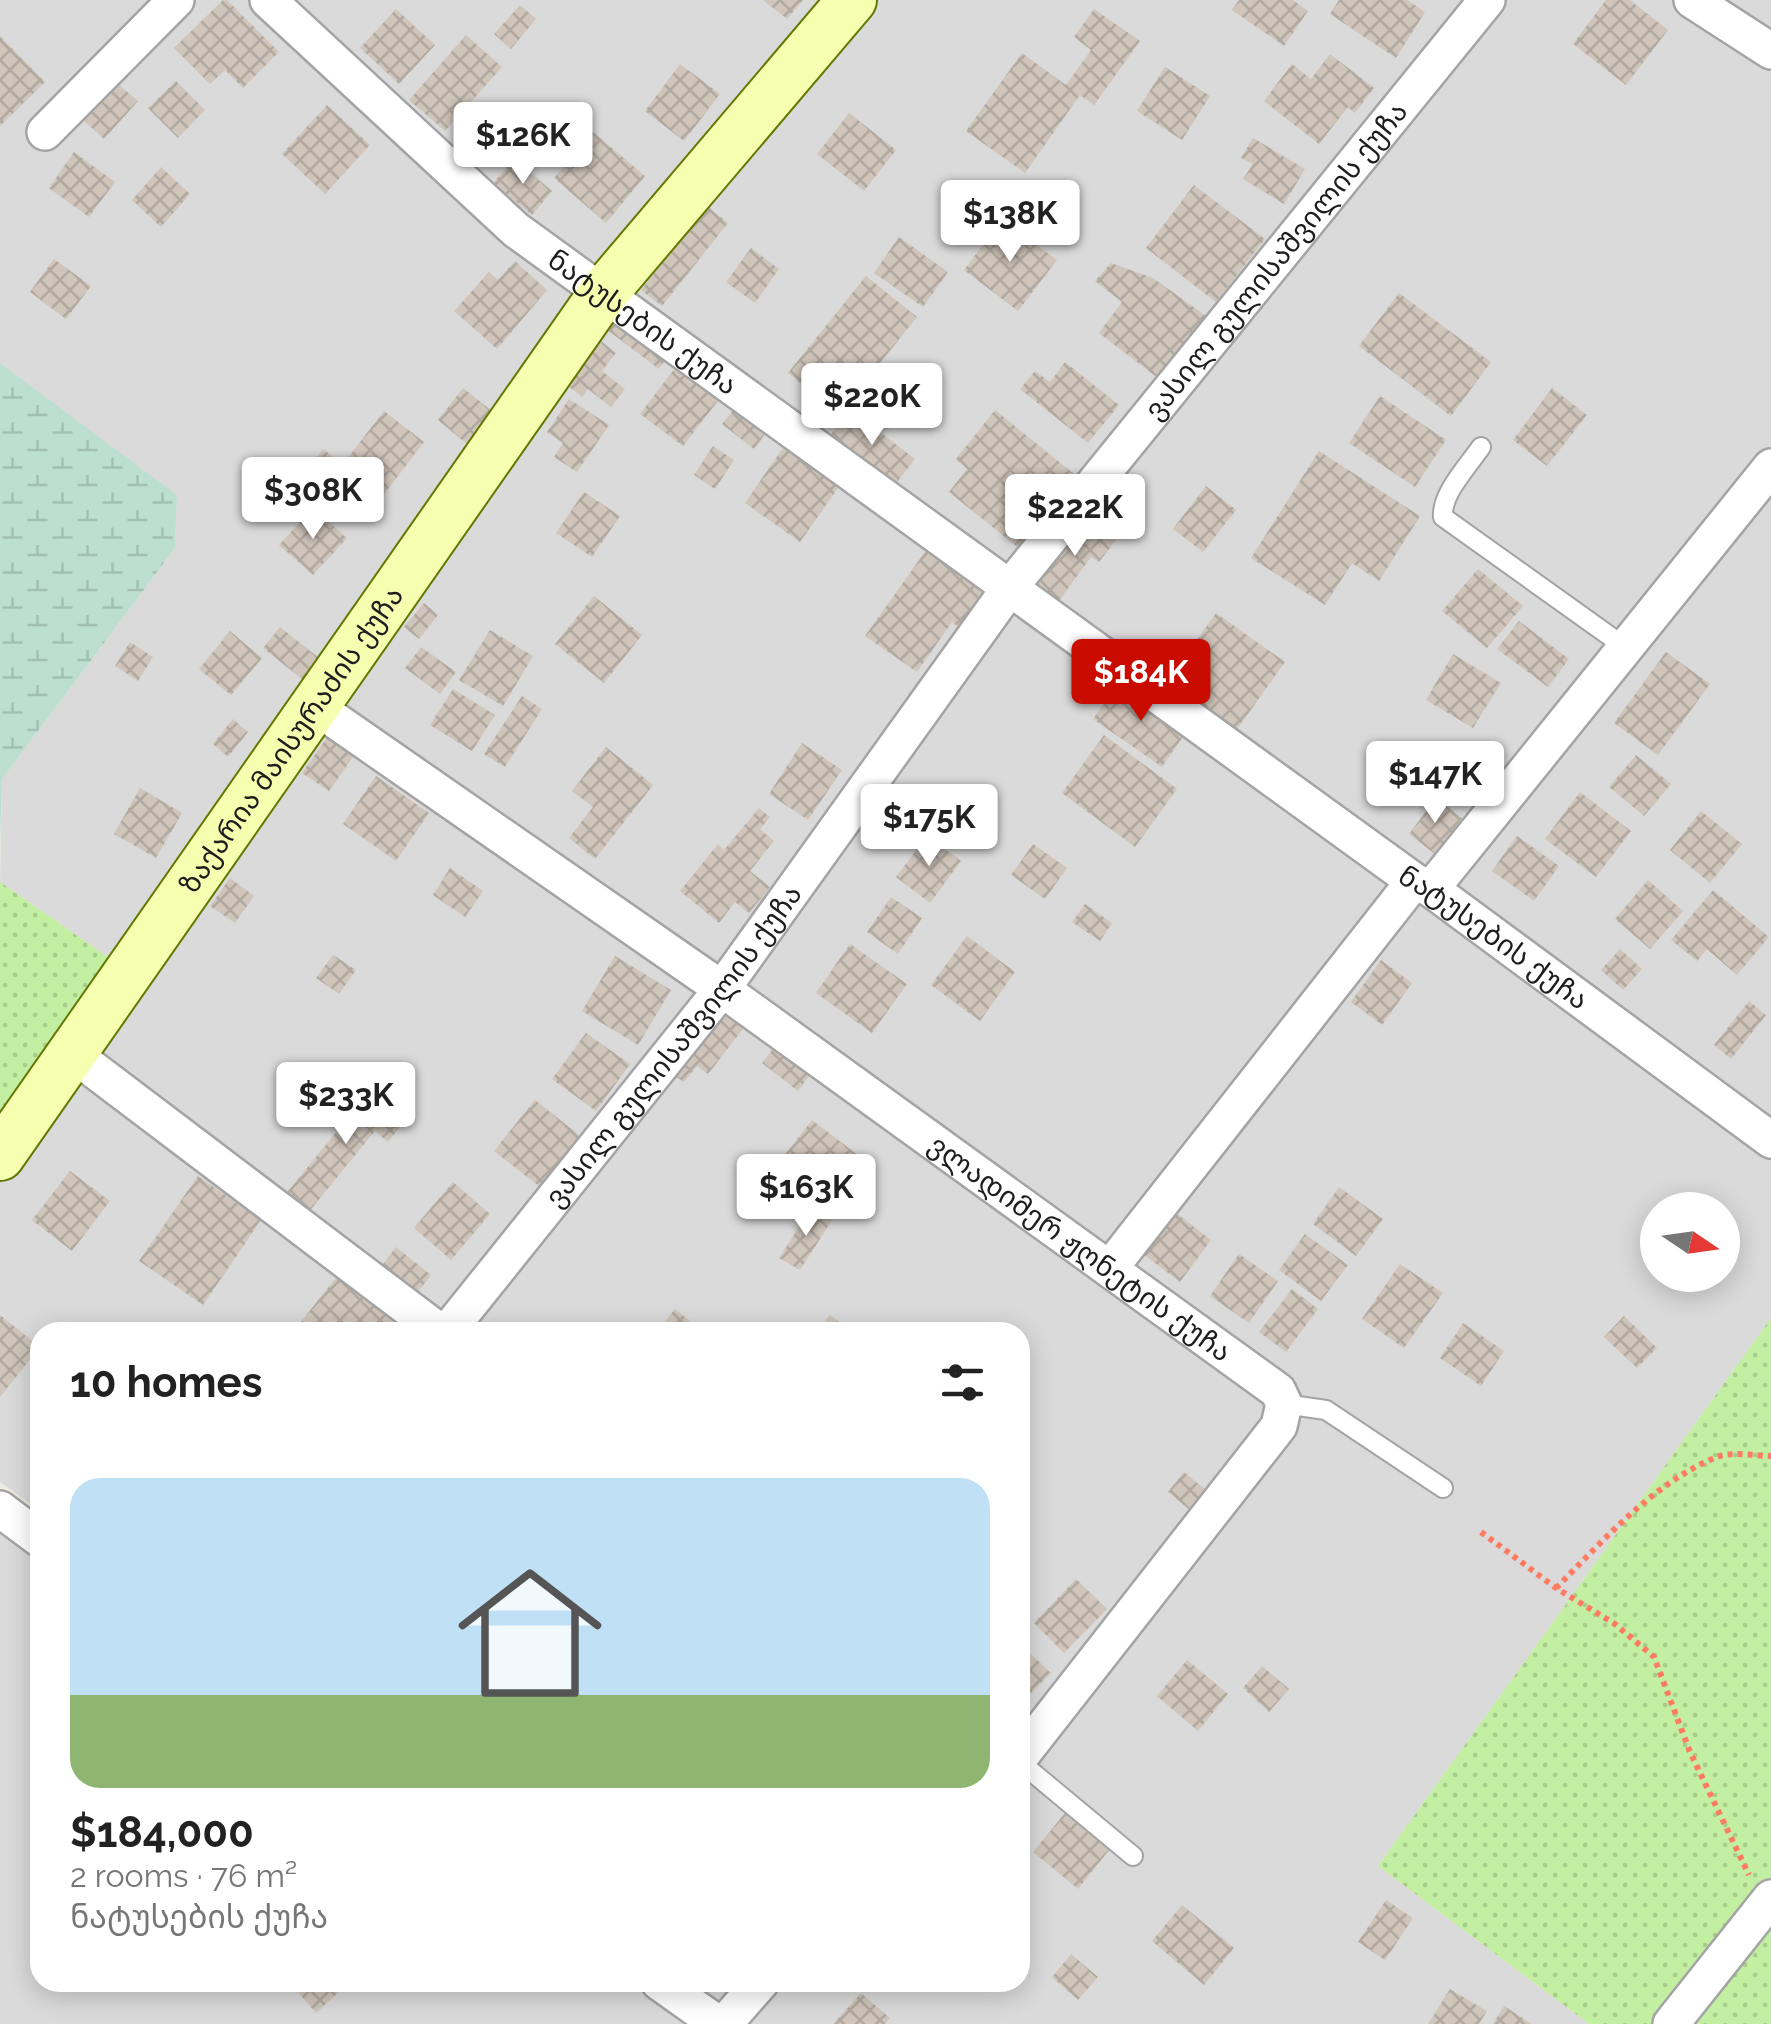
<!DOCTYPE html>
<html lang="en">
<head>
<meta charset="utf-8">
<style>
  body { margin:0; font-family:Raleway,"Noto Sans Georgian",sans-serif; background:#f2f2f2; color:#222; height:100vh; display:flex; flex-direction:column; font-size:38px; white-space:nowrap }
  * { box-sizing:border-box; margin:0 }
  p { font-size:32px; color:#767676 }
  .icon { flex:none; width:55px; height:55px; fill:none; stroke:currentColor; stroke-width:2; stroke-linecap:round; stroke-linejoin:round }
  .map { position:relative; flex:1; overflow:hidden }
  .sheet { position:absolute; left:30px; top:1322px; width:1000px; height:670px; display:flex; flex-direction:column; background:#fff; border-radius:30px; box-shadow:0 5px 25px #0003 }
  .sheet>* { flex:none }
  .needle { width:65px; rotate:103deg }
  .tools { position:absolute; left:1640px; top:1192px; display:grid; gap:20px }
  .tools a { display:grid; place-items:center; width:100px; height:100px; border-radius:50%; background:#fff; box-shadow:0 5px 25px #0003; font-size:50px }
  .price { position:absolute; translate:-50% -85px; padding:0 22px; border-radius:10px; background:#fff; color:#222; font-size:32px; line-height:65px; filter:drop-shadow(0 2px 5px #0008) }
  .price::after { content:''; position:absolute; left:50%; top:60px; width:30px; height:22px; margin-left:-15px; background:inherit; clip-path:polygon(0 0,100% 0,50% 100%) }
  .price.selected { background:#ca0c00; color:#fff }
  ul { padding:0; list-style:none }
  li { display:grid; align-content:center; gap:20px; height:530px; padding:0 40px }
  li+li { border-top:2px solid #e0e0e0 }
  li span { display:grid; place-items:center; height:310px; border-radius:30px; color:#555 }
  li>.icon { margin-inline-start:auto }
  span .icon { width:180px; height:180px; fill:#fffc; stroke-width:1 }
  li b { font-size:42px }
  h2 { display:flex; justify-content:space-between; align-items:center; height:120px; padding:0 40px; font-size:42px }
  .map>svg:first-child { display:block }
  .residential { fill:#dbdada; fill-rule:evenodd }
  .grass { fill:url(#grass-dots) }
  .wetland { fill:url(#wetland-marsh) }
  .building { fill:url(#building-cross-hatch) }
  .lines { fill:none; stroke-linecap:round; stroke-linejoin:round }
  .lane-casing { stroke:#a4a4a4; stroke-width:22 }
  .street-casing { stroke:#a4a4a4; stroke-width:40 }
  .secondary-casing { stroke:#637800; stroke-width:52 }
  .path { stroke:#ff7c63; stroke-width:6; stroke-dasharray:5 5; stroke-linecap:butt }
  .lane { stroke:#fff; stroke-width:18 }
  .street { stroke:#fff; stroke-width:35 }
  .secondary { stroke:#f6ffb0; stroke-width:48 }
  .labels { text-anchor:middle; stroke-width:10; stroke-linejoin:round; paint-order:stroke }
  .street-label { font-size:28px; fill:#1d1d1d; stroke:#fff }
</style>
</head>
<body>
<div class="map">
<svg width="1771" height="2024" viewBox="0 0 1771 2024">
  <defs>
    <pattern id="grass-dots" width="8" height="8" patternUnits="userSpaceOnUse" patternTransform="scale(2.5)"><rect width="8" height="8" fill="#c3efa2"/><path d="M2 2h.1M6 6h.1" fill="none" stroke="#a7cc8b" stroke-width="1.8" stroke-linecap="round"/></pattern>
    <pattern id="wetland-marsh" width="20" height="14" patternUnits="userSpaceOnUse" patternTransform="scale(2.5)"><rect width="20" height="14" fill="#bddfd1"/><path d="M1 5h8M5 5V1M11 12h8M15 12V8" fill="none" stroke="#a2bfb3"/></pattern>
    <pattern id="building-cross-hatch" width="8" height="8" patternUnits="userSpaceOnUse" patternTransform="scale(2.5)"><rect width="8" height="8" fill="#cfc5ba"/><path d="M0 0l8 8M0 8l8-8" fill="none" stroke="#b1a99f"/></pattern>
  </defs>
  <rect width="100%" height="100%" fill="#efece1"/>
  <g class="residential">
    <polygon points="0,0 252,0 581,293 115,962 0,882 2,779 175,548 177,496 0,363"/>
    <polygon points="290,0 833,0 590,274"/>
    <path d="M861 0H1771V1318L1378 1866 1589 2024H747L690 1983 1020 1982V1332H40V1511L0 1482V1180L622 281ZM1658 1210H1722V1275H1658Z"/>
    <polygon points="0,1525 40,1554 40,1982 633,1983 690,2024 0,2024"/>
  </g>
  <g class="grass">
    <polygon points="0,882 115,962 0,1125"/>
    <polygon points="1771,1318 1771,2024 1589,2024 1378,1866"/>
  </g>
  <polygon class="wetland" points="0,363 177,495 175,548 2,779 0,847"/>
  <g class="building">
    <polygon points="223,0 227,0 279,52 243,88 225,70 210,84 174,48"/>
    <polygon points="763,0 803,0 787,19"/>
    <polygon points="1239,0 1293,0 1308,11 1284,46 1232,10"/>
    <polygon points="1339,0 1407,0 1425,12 1396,58 1330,14"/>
    <polygon points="1606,0 1630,0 1668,30 1626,85 1573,44"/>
    <polygon points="520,5 536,19 511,49 494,34"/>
    <polygon points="396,9 435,45 399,84 360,48"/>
    <polygon points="1094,9 1140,41 1094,105 1080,95 1025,173 966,131 1022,53 1066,85 1091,50 1074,37"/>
    <polygon points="466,35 502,67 445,131 409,100"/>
    <polygon points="0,36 45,82 0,126"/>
    <polygon points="1330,54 1374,88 1355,113 1348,107 1319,144 1264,101 1292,64 1311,79"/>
    <polygon points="680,64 720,94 684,141 645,111"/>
    <polygon points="1165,67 1210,96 1182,140 1137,111"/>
    <polygon points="113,80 138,101 104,139 80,117"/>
    <polygon points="176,81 205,110 178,138 148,108"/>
    <polygon points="327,105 370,145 325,194 282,154"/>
    <polygon points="849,113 896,150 864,191 817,154"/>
    <polygon points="593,132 645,176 606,223 554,178"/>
    <polygon points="1253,138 1305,169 1284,204 1243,179 1253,164 1241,158"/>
    <polygon points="74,152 115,182 89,217 49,188"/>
    <polygon points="514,159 552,191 532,215 493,183"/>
    <polygon points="161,167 190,194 161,227 132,200"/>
    <polygon points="1194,185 1265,239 1216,302 1146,248"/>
    <polygon points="707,206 728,223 662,306 641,290"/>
    <polygon points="1002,219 1057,260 1018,311 964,270"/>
    <polygon points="899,237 948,272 923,307 874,273"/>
    <polygon points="751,248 779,269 755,303 726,282"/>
    <polygon points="54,259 91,286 66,319 30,292"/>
    <polygon points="515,261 547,290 497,349 454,311 489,272 498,280"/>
    <polygon points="1111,263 1153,278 1206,316 1159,379 1099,333 1122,302 1095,281"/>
    <polygon points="866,276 917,317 839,414 788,373"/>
    <polygon points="1399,293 1491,362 1451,416 1359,346"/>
    <polygon points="618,313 671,352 659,369 606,329"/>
    <polygon points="596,337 616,353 602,371 625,389 611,407 588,389 582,397 562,381"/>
    <polygon points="1065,362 1119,405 1088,443 1020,389 1035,371 1050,382"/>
    <polygon points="678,364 721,397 683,446 640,414"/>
    <polygon points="463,388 493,412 467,444 438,420"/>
    <polygon points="1552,388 1587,415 1547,466 1513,440"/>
    <polygon points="1380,396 1446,440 1415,487 1349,443"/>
    <polygon points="569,399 609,425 577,472 554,457 563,443 547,432"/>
    <polygon points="738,404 769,429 754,449 722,424"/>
    <polygon points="850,409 915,459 894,486 829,437"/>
    <polygon points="995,410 1079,478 1021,550 949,492 967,469 956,459"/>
    <polygon points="384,411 424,442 366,518 305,472 323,449 343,464"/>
    <polygon points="789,439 845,478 800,542 745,503"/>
    <polygon points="713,446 734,460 715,489 694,475"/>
    <polygon points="1319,451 1420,516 1379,581 1352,563 1325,605 1251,558"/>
    <polygon points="1206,486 1236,510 1203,552 1173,529"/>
    <polygon points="584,492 620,516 592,557 556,533"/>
    <polygon points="313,508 347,538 313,575 279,545"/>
    <polygon points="1085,518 1116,540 1099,562 1091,557 1058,602 1035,585"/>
    <polygon points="932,542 992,585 961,629 952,622 917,672 865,636"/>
    <polygon points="1478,569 1523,606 1487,648 1442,611"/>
    <polygon points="594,596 642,635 604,683 555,644"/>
    <polygon points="424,603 438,615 419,639 404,627"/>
    <polygon points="1216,613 1285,662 1237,729 1168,680"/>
    <polygon points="1519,621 1569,659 1548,687 1497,649"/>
    <polygon points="280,627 319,658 302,679 263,648"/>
    <polygon points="490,630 533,656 503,706 459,680"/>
    <polygon points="230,631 262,658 231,695 199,669"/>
    <polygon points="130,642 153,657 138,681 115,666"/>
    <polygon points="421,647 456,672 440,694 405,668"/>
    <polygon points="1666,652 1710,684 1658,755 1614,723"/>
    <polygon points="1453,654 1501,683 1473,728 1426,700"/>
    <polygon points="1120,680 1189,728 1162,767 1093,719"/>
    <polygon points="453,689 495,715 472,751 430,725"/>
    <polygon points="522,696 542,709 505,767 484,754"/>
    <polygon points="233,719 248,732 228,757 213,744"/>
    <polygon points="331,732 358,750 329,791 302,773"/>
    <polygon points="1104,735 1177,789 1135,847 1062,793"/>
    <polygon points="802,743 842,770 808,820 769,794"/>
    <polygon points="606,747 653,785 595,859 569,838 593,807 572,791"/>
    <polygon points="1636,755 1671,784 1644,816 1609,787"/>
    <polygon points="376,776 429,813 396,861 343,824"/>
    <polygon points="140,788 182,813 156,858 114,834"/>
    <polygon points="1580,792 1631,831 1596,877 1545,839"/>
    <polygon points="1436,798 1462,818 1435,854 1409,834"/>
    <polygon points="759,808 770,817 760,829 774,841 750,871 770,887 749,913 735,902 719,923 680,891 718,844 724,850"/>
    <polygon points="1701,811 1742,844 1710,883 1670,850"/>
    <polygon points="927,836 961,861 930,903 896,877"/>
    <polygon points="1517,836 1559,866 1534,901 1492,871"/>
    <polygon points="1033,844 1067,868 1045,899 1011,875"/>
    <polygon points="450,868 483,891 465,917 433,895"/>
    <polygon points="230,878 254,896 235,923 210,906"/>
    <polygon points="1648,880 1683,911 1650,949 1615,919"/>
    <polygon points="1713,890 1769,937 1737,975 1707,949 1697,961 1671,940"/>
    <polygon points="891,897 922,918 898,954 867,932"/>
    <polygon points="1085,904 1112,923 1100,941 1072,922"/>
    <polygon points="967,936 1015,972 980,1021 931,985"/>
    <polygon points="850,944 907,984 872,1033 816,993"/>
    <polygon points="1620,949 1642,969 1623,990 1601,970"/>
    <polygon points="333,955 356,970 339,994 316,978"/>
    <polygon points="615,956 671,990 638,1045 582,1011"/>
    <polygon points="1381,960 1412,983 1382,1025 1351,1002"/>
    <polygon points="1749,1001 1766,1015 1731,1059 1714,1045"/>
    <polygon points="723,1007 746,1025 708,1074 697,1066 684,1082 672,1074"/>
    <polygon points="586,1033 630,1064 596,1111 552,1079"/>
    <polygon points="776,1045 812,1072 798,1091 762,1063"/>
    <polygon points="373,1087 409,1116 388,1142 375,1131 307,1214 284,1196"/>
    <polygon points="535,1100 584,1139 544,1190 494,1151"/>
    <polygon points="812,1120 862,1158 822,1209 773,1170"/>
    <polygon points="70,1171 110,1201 72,1251 32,1220"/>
    <polygon points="198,1176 261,1220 203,1305 139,1261"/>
    <polygon points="453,1182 490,1214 451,1260 414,1228"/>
    <polygon points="1339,1187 1383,1219 1356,1256 1313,1224"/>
    <polygon points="812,1207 832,1220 800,1270 779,1258"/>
    <polygon points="1175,1212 1211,1240 1180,1282 1143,1254"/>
    <polygon points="1305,1234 1348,1265 1321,1301 1279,1270"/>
    <polygon points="396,1247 431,1275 415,1296 380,1268"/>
    <polygon points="1239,1254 1278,1281 1249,1323 1210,1296"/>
    <polygon points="1400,1264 1443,1293 1404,1348 1362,1319"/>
    <polygon points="342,1270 399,1314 386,1330 388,1332 293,1332"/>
    <polygon points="1292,1289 1318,1309 1286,1352 1259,1332"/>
    <polygon points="675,1309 704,1332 656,1332"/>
    <polygon points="0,1315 40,1347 0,1397"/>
    <polygon points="830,1315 853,1332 816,1332"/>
    <polygon points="1624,1316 1657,1348 1637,1368 1604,1337"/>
    <polygon points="1463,1323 1504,1351 1481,1386 1440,1358"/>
    <polygon points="1184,1472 1212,1495 1196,1515 1168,1492"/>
    <polygon points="1076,1579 1107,1609 1064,1653 1034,1623"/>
    <polygon points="1020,1644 1051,1673 1031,1693 1020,1682"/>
    <polygon points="1187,1660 1228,1694 1198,1731 1157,1696"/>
    <polygon points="1262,1666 1289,1689 1269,1712 1243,1688"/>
    <polygon points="1065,1813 1110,1849 1078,1889 1033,1852"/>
    <polygon points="1386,1900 1413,1918 1385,1960 1358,1942"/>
    <polygon points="1182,1905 1234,1948 1204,1985 1152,1941"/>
    <polygon points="1071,1954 1098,1977 1078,2000 1052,1977"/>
    <polygon points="289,1982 350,1982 316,2013"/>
    <polygon points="1450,1989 1487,2011 1479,2024 1428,2024"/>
    <polygon points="861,1993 890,2018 885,2024 833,2024"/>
    <polygon points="1504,2006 1532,2024 1493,2024"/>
  </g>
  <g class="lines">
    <defs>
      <g id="lane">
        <path d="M1481 447C1468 466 1441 494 1443 517L1625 647"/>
        <polyline points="1284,1404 1326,1410 1443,1488"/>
        <polyline points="1020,1762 1133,1856"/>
      </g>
      <g id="street">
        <path id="s1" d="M268 0 516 230 1414 881 1431 889 1771 1140"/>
        <polyline points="1692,0 1771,51"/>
        <polyline points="45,132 176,0"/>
        <path id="s2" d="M313 705 722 989 1278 1391 1284 1404 1279 1426 1020 1757"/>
        <polyline points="1431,889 1771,467"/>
        <polyline points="73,1054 440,1332"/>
        <polyline points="1110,1268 1414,881"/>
        <path id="s3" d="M447 1332 722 989 1011 586 1487 0"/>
        <polyline points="0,1509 40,1539"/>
        <polyline points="659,1982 718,2024"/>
        <polyline points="724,2024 761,1982"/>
        <polyline points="1671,2024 1771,1898"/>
      </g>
      <g id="secondary">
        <path id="s4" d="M0 1156 604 292 852 0"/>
      </g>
    </defs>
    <use href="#lane" class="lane-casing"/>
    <use href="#street" class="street-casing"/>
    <use href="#secondary" class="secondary-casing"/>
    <g class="path">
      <polyline points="1481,1532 1556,1588 1615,1624 1654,1657 1690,1752 1749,1875"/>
      <path d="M1556 1588C1603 1541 1654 1482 1717 1457 1732 1451 1755 1456 1771 1456"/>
    </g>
    <use href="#lane" class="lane"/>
    <use href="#street" class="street"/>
    <use href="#secondary" class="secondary"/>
  </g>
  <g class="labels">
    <g class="street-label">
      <text dy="10" stroke="none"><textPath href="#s3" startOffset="1355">ვასილ გულისაშვილის ქუჩა</textPath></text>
      <text dy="10" stroke="none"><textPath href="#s1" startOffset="495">ნატუსების ქუჩა</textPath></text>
      <text dy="10" stroke="none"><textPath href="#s4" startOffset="508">ზაქარია მაისურაძის ქუჩა</textPath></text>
      <text dy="10" stroke="none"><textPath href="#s1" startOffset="1545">ნატუსების ქუჩა</textPath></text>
      <text dy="10" stroke="none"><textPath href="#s3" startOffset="365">ვასილ გულისაშვილის ქუჩა</textPath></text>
      <text dy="10" stroke="none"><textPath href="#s2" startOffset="940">ვლადიმერ ჟღნეტის ქუჩა</textPath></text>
    </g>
  </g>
</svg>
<div class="tools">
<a><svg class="needle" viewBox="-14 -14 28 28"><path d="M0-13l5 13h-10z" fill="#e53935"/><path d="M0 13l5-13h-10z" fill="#767676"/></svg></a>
</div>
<b class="price" style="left:523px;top:187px">$126K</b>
<b class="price" style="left:1010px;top:265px">$138K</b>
<b class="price" style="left:872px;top:448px">$220K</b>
<b class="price" style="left:313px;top:542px">$308K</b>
<b class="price" style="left:1075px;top:559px">$222K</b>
<b class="price selected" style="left:1141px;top:724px">$184K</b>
<b class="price" style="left:1435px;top:826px">$147K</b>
<b class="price" style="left:929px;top:869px">$175K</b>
<b class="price" style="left:346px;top:1147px">$233K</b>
<b class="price" style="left:806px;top:1239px">$163K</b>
<section class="sheet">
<h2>10 homes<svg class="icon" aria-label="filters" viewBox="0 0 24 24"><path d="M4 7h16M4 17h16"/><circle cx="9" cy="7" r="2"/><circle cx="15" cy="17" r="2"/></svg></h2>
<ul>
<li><span style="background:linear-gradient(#bfe0f5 70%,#8fb573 0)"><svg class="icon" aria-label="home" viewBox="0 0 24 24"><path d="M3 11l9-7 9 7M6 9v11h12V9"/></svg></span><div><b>$184,000</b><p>2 rooms · 76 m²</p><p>ნატუსების ქუჩა</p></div></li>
</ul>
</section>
</div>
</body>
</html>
